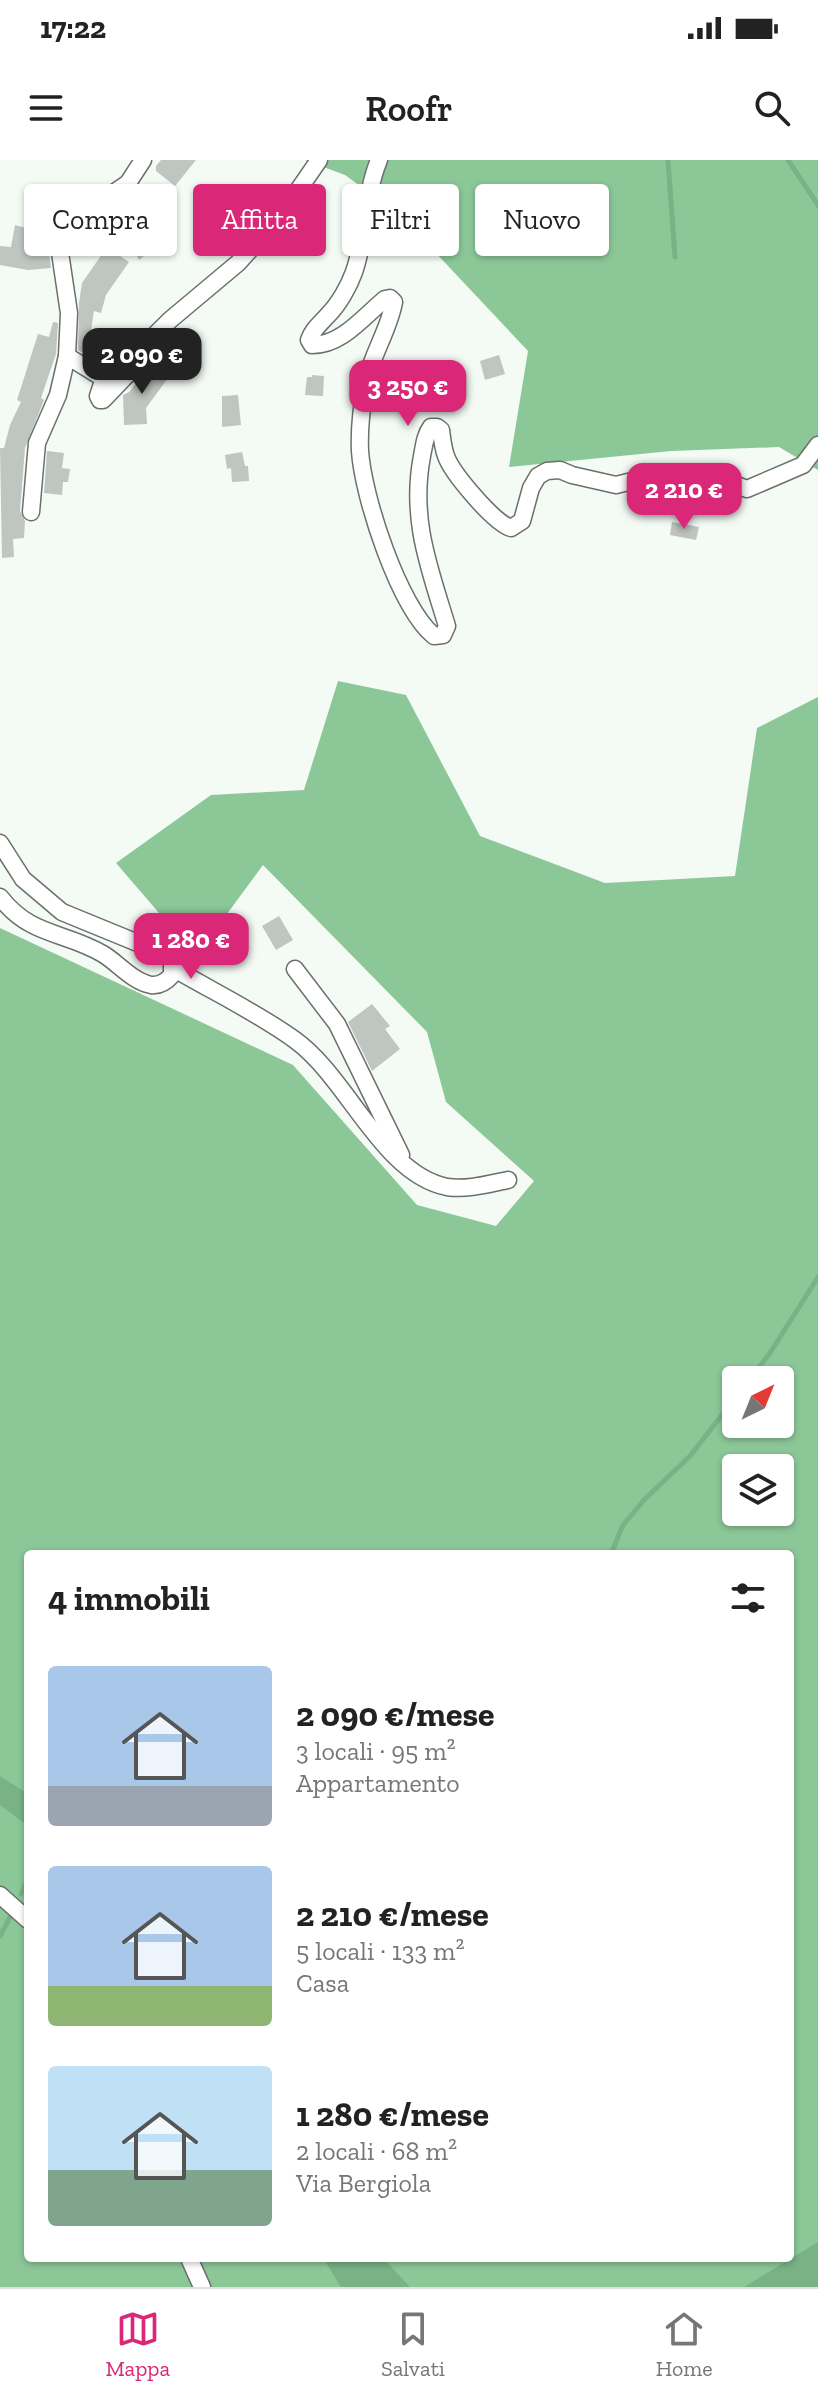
<!DOCTYPE html>
<html lang="it">
<head>
<meta charset="utf-8">
<style>
  body { margin:0; font-family:"Zilla Slab",serif; background:#f6f6f6; color:#222; height:100vh; display:flex; flex-direction:column; font-size:30px; white-space:nowrap }
  * { box-sizing:border-box; margin:0 }
  p { font-size:26px; color:#767676 }
  .icon { flex:none; width:44px; height:44px; fill:none; stroke:currentColor; stroke-width:2; stroke-linecap:round; stroke-linejoin:round }
  .map { position:relative; flex:1; overflow:hidden }
  .drawer { position:absolute; left:24px; top:1390px; width:770px; height:712px; display:flex; flex-direction:column; background:#fff; border-radius:8px; box-shadow:0 2px 6px #0004 }
  .drawer>* { flex:none }
  .banner { position:absolute; left:24px; top:24px; width:770px; height:72px; display:flex; gap:16px }
  .needle { width:52px; rotate:43deg }
  .controls { position:absolute; left:722px; top:1206px; display:grid; gap:16px }
  .controls a { display:grid; place-items:center; width:72px; height:72px; border-radius:8px; background:#fff; box-shadow:0 2px 6px #0004; font-size:40px }
  .price { position:absolute; translate:-50% -68px; padding:0 18px; border-radius:16px; background:#db2777; color:#fff; font-size:26px; line-height:52px; filter:drop-shadow(0 2px 4px #0008) }
  .price::after { content:''; position:absolute; left:50%; top:48px; width:24px; height:18px; margin-left:-12px; background:inherit; clip-path:polygon(0 0,100% 0,50% 100%) }
  .price.current { background:#222; color:#fff }
  ul { padding:0; list-style:none }
  li { display:flex; align-items:center; gap:24px; height:200px; padding:0 24px }
  li span { display:grid; place-items:center; flex:none; width:224px; height:160px; border-radius:8px; color:#555 }
  li>.icon { margin-inline-start:auto }
  span .icon { width:96px; height:96px; fill:#fffc; stroke-width:1 }
  li b { font-size:34px }
  h2 { display:flex; justify-content:space-between; align-items:center; height:96px; padding:0 24px; font-size:34px }
  .pill { padding:0 28px; border-radius:8px; background:#fff; box-shadow:0 2px 6px #0004; font-size:28px; line-height:72px }
  .pill.current { background:#db2777; color:#fff }
  .status { display:flex; justify-content:space-between; align-items:center; height:56px; padding:0 40px; background:#fff; direction:ltr }
  .status svg { height:22px; fill:currentColor }
  header { display:flex; justify-content:space-between; align-items:center; height:104px; padding:0 24px; background:#fff; font-size:36px; font-weight:600 }
  .dock { display:flex; justify-content:space-around; align-items:center; height:112px; border-top:2px solid #e0e0e0; background:#fff; font-size:22px; color:#767676 }
  .dock a { display:grid; justify-items:center; gap:4px }
  .dock .current { color:#db2777 }
  .map>svg:first-child { display:block }
  .forest { fill:#8cc798; fill-rule:evenodd }
  .water { fill:#78b285 }
  .lines { fill:none; stroke-linecap:round; stroke-linejoin:round }
  .stream { stroke:#78b285; stroke-width:5 }
  .building { fill:#bfc5c0 }
  .minor-casing { stroke:#6a706b; stroke-width:19 }
  .minor { stroke:#fff; stroke-width:16 }
</style>
</head>
<body>
<div class="status"><b>17:22</b><svg viewBox="0 0 49 12"><path d="M0 12V9h3v3zM5 12V6h3v6zM10 12V3h3v9zM15 12V0h3v12zM26 1h20v11H26zM47 4h2v5h-2z"/></svg></div>
<header><svg class="icon" aria-label="menu" viewBox="0 0 24 24"><path d="M4 6h16M4 12h16M4 18h16"/></svg>Roofr<svg class="icon" aria-label="search" viewBox="0 0 24 24"><circle cx="10" cy="10" r="6"/><path d="M15 15l6 6"/></svg></header>
<div class="map">
<svg width="818" height="2127" viewBox="0 0 818 2127">
  <rect width="100%" height="100%" fill="#f4fbf5"/>
  <g class="forest">
    <polygon points="305,0 818,0 818,310 779,287 671,291 509,307 528,191 401,56 345,15"/>
    <path d="M338 521 406 535 480 676 605 723 735 716 757 568 818 537V2127H0V768L293 905 417 1045 496 1066 534 1021 446 942 427 872 263 705 196 796 116 703 211 635 304 630ZM736 1220H780V1264H736ZM736 1308H780V1352H736ZM28 1394H790V2098H28Z"/>
  </g>
  <g class="water">
    <polygon points="0,1616 28,1634 28,1666 0,1645"/>
    <polygon points="818,2082 818,2127 744,2127"/>
    <polygon points="323,2098 383,2098 410,2127 341,2127"/>
  </g>
  <g class="lines">
    <g class="stream">
      <polyline points="668,0 675,97"/>
      <polyline points="788,0 818,45"/>
      <polyline points="749,1220 770,1193 818,1117"/>
      <polyline points="611,1394 623,1365 645,1339 690,1296 736,1237"/>
      <polyline points="21,1734 28,1720"/>
      <polyline points="0,1776 10,1757"/>
    </g>
  </g>
  <g class="building">
    <polygon points="161,0 196,0 175,26 156,11 156,6"/>
    <polygon points="136,30 157,66 165,61 174,73 139,100 111,48"/>
    <polygon points="15,65 37,71 32,94 49,94 51,108 28,110 0,105 0,86 11,87"/>
    <polygon points="107,87 129,102 106,135 101,153 94,151 87,195 78,190 79,143 82,123"/>
    <polygon points="53,162 58,163 56,194 41,238 44,240 25,288 20,351 25,361 24,378 13,379 14,397 2,398 0,288 4,288 10,265 21,242 17,240 38,174 49,177"/>
    <polygon points="499,195 505,214 485,220 480,201"/>
    <polygon points="153,203 161,209 159,212 168,218 146,248 147,264 124,265 123,235 129,232"/>
    <polygon points="312,215 324,216 323,236 305,235 307,217 312,217"/>
    <polygon points="238,235 241,265 222,267 222,236"/>
    <polygon points="47,291 64,293 62,308 70,309 68,322 63,322 62,335 44,333"/>
    <polygon points="242,292 245,306 248,306 249,321 232,322 231,308 227,309 225,295"/>
    <polygon points="672,362 699,367 696,380 670,375"/>
    <polygon points="279,756 293,780 276,790 262,766"/>
    <polygon points="372,844 390,866 385,869 400,889 372,911 348,862"/>
  </g>
  <g class="lines">
    <defs>
      <g id="minor">
        <path d="M379 0C364 36 367 75 354 112 349 126 339 144 328 155 320 164 313 169 309 180L312 185C342 185 363 157 385 139L390 138 394 142C389 170 371 196 366 223 362 244 359 270 360 291 363 337 399 447 434 476L443 475 447 466C429 407 410 359 422 296 424 286 425 275 431 267H437L441 270C442 278 443 288 446 296 452 313 494 363 511 368L522 361 531 328 538 316 547 311 560 310 572 315 616 325 652 316H712L747 329 803 305 818 285"/>
        <polyline points="67,196 101,217 103,221 98,236 100,240 103,240 148,193 155,175 170,160 238,103 279,58 319,0"/>
        <polyline points="31,352 37,283 58,235 67,196 69,153 58,79 67,65 128,23 143,0"/>
        <path d="M0 683 23 719 62 752 167 795 172 802V815C166 822 160 826 151 825 132 821 118 803 103 794 64 771 31 777 0 737"/>
        <path d="M173 808C212 831 258 853 295 880 348 918 382 1014 447 1027 468 1030 488 1024 508 1020"/>
        <polyline points="295,809 337,864 401,995"/>
        <polyline points="0,1735 28,1760"/>
        <polyline points="189,2098 202,2127"/>
      </g>
    </defs>
    <use href="#minor" class="minor-casing"/>
    <use href="#minor" class="minor"/>
  </g>
</svg>
<div class="controls">
<a><svg class="needle" viewBox="-14 -14 28 28"><path d="M0-13l5 13h-10z" fill="#e53935"/><path d="M0 13l5-13h-10z" fill="#767676"/></svg></a>
<a><svg class="icon" aria-label="layers" viewBox="0 0 24 24"><path d="M12 4l9 5-9 5-9-5zM3 14l9 5 9-5"/></svg></a>
</div>
<b class="price current" style="left:142px;top:236px">2 090 €</b>
<b class="price" style="left:408px;top:268px">3 250 €</b>
<b class="price" style="left:684px;top:371px">2 210 €</b>
<b class="price" style="left:191px;top:821px">1 280 €</b>
<div class="banner">
<a class="pill">Compra</a>
<a class="pill current">Affitta</a>
<a class="pill">Filtri</a>
<a class="pill">Nuovo</a>
</div>
<section class="drawer">
<h2>4 immobili<svg class="icon" aria-label="filters" viewBox="0 0 24 24"><path d="M4 7h16M4 17h16"/><circle cx="9" cy="7" r="2"/><circle cx="15" cy="17" r="2"/></svg></h2>
<ul>
<li><span style="background:linear-gradient(#a9c7e8 75%,#9aa5b1 0)"><svg class="icon" aria-label="home" viewBox="0 0 24 24"><path d="M3 11l9-7 9 7M6 9v11h12V9"/></svg></span><div><b>2 090 €/mese</b><p>3 locali · 95 m²</p><p>Appartamento</p></div></li>
<li><span style="background:linear-gradient(#a9c7e8 75%,#8fb573 0)"><svg class="icon" aria-label="home" viewBox="0 0 24 24"><path d="M3 11l9-7 9 7M6 9v11h12V9"/></svg></span><div><b>2 210 €/mese</b><p>5 locali · 133 m²</p><p>Casa</p></div></li>
<li><span style="background:linear-gradient(#bfe0f5 65%,#7fa58c 0)"><svg class="icon" aria-label="home" viewBox="0 0 24 24"><path d="M3 11l9-7 9 7M6 9v11h12V9"/></svg></span><div><b>1 280 €/mese</b><p>2 locali · 68 m²</p><p>Via Bergiola</p></div></li>
</ul>
</section>
</div>
<nav class="dock">
<a class="current"><svg class="icon" aria-label="map" viewBox="0 0 24 24"><path d="M3 6l6-2 6 2 6-2v14l-6 2-6-2-6 2zM9 4v14M15 6v14"/></svg>Mappa</a>
<a><svg class="icon" aria-label="saved" viewBox="0 0 24 24"><path d="M7 4h10v16l-5-4-5 4z"/></svg>Salvati</a>
<a><svg class="icon" aria-label="home" viewBox="0 0 24 24"><path d="M3 11l9-7 9 7M6 9v11h12V9"/></svg>Home</a>
</nav>
</body>
</html>
